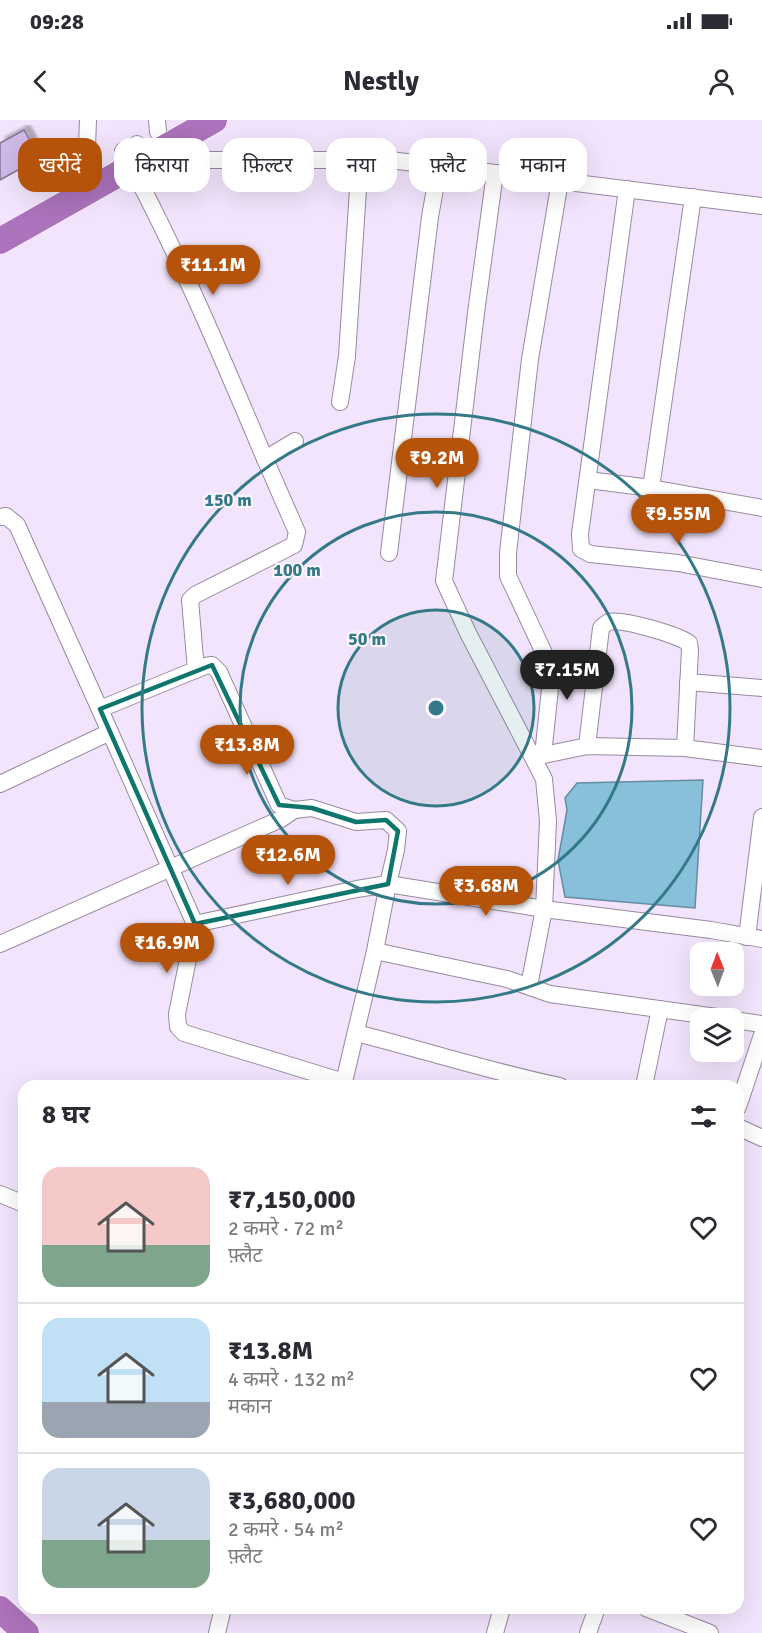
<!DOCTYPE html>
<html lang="hi">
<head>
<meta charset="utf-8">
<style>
  body { margin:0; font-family:Signika,"Noto Sans Devanagari",sans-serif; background:#f2f2f3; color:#2b2b33; height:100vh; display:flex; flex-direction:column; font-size:22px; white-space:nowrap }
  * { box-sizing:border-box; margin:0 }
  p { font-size:20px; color:#7c7c81 }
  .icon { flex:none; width:33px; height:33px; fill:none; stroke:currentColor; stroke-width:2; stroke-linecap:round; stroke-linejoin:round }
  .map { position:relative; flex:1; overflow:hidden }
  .panel { position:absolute; left:18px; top:960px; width:726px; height:534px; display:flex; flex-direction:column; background:#fff; border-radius:18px; box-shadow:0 6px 24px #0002 }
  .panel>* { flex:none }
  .banner { position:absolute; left:18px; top:18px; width:726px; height:54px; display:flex; gap:12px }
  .needle { width:39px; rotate:359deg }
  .controls { position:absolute; left:690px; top:822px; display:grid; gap:12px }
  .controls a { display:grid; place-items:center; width:54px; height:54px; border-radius:12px; background:#fff; box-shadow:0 6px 24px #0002; font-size:30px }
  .price { position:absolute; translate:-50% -51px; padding:0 14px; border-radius:21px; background:#b45309; color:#fff; font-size:20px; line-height:39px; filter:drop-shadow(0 2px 3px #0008) }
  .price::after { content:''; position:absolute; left:50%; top:36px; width:18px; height:14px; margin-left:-9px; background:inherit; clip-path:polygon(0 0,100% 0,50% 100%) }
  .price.current { background:#222; color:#fff }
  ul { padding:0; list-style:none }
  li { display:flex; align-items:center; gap:18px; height:150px; padding:0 24px }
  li+li { border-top:2px solid #e1e1e2 }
  li span { display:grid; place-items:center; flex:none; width:168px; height:120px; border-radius:18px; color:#555 }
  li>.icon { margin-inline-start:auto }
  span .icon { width:72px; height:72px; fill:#fffc; stroke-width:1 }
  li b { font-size:26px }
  h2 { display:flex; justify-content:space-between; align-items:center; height:72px; padding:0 24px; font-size:26px }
  .pill { padding:0 21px; border-radius:18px; background:#fff; box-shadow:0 6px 24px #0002; font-size:21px; line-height:54px }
  .pill.current { background:#b45309; color:#fff }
  .status { display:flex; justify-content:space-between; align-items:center; height:42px; padding:0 30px; background:#fff; direction:ltr }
  .status svg { height:16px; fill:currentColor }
  header { display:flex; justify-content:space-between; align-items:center; height:78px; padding:0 24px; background:#fff; font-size:27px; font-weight:700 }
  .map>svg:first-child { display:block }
  .water { fill:#88c0db; stroke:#668ca1; stroke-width:1.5 }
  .building { fill:#d1bae9; stroke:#81768c; stroke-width:1.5; filter:url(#shadow) }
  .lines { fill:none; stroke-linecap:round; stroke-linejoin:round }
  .minor-casing { stroke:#978a9f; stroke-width:18 }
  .highway-casing { stroke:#fff; stroke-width:27 }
  .minor { stroke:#fff; stroke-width:16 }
  .highway { stroke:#ac72bb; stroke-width:26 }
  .marked { fill:none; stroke:#0f766e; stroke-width:4.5; stroke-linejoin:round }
  .ring { fill:none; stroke:#347987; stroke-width:3 }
  .centre { fill:#347987; stroke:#fbf5ff; stroke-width:3 }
  .ring-label { font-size:18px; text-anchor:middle; font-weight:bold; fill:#347987; stroke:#fbf5ff; stroke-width:4.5; stroke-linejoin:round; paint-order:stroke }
</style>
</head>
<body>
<div class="status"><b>09:28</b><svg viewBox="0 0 49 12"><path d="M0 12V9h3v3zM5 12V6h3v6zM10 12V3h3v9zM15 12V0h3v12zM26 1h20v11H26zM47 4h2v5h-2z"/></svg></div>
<header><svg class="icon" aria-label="back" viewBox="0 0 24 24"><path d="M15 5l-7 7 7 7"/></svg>Nestly<svg class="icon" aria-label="person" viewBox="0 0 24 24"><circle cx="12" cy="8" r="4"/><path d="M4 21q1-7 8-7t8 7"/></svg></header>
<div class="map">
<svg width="762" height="1513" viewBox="0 0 762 1513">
  <defs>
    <filter id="shadow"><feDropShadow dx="5.5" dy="-5.5" stdDeviation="1.5" flood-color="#0004"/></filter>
  </defs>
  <rect width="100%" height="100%" fill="#f2e4fc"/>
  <polygon class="water" points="703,660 695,788 565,777 558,740 567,690 565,678 577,663"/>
  <polygon class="building" points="24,10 40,38 0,60 0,23"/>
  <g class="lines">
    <defs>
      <g id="minor">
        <polyline points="157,0 158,12"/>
        <polyline points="137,24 150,37 161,40 390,40 762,86"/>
        <path d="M123 31C177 130 221 235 265 339"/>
        <polyline points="86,53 88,0"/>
        <polyline points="495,53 476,193 444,461 468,513 544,659 548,701 544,789 529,866"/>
        <polyline points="627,69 580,414 581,429 590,434 678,443 762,459"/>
        <polyline points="340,282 347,236 360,39"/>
        <polyline points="588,360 651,368 762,388"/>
        <polyline points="651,368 693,77"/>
        <polyline points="0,397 6,396 17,405 110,612 0,664"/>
        <polyline points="389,433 430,97 439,46"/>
        <polyline points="196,550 190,480 195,475 294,425 297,412 265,339 295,321"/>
        <polyline points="688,562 762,568"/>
        <polyline points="100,589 205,546 212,545 219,552 279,685 294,690 312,688 356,702 386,700 398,711 396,730 388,764 357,769 195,804"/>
        <polyline points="110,612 195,804 177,894 178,907 184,913 344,962"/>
        <path d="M587 626 601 508C604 505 606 503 609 502 622 498 677 515 689 523L690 530 685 628"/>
        <polyline points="543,635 552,550 508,456 508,433 530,239 560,61"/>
        <polyline points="534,637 587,626 685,628 762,638"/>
        <polyline points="747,817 762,697"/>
        <polyline points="0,824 281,699 294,690"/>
        <polyline points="375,831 507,859 550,874 724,898"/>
        <polyline points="734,900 762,904"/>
        <path d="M356 913C424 930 491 952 560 966"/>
        <polyline points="343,966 375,831 388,764 544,789 711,810 762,819"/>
        <polyline points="644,966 660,889"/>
        <polyline points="738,987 762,915"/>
        <polyline points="738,1007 762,1018"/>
        <polyline points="0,1074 24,1084"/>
        <polyline points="646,1488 710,1513"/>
        <polyline points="217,1513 223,1488"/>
        <polyline points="495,1513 502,1488"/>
        <polyline points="588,1513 597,1488"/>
      </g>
      <g id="highway">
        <polyline points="0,121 214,0"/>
        <polyline points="0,1489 26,1513"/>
      </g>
    </defs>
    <use href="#minor" class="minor-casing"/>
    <use href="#highway" class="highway-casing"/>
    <use href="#minor" class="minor"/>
    <use href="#highway" class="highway"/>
  </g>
  <path class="marked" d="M212 545 279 685 312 688 356 702 386 700 398 711 388 764 195 804 100 589Z"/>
  <circle cx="436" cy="588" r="98" fill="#347987" fill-opacity=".12"/>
  <g class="ring">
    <circle cx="436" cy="588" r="98"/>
    <circle cx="436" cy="588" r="196"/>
    <circle cx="436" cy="588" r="294"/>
  </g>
  <circle cx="436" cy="588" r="9" class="centre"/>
  <g class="ring-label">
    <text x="228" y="386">150 m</text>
    <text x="297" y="456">100 m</text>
    <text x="367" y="525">50 m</text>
  </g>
</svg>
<div class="controls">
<a><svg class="needle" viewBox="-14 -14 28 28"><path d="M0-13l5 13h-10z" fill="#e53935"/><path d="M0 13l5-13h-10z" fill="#7c7c81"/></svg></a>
<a><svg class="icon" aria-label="layers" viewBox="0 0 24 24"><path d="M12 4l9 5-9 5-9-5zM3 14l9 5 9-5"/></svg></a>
</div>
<b class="price" style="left:213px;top:176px">₹11.1M</b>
<b class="price" style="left:437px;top:369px">₹9.2M</b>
<b class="price" style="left:678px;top:425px">₹9.55M</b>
<b class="price current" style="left:567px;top:581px">₹7.15M</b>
<b class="price" style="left:247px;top:656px">₹13.8M</b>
<b class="price" style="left:288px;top:766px">₹12.6M</b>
<b class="price" style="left:486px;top:797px">₹3.68M</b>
<b class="price" style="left:167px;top:854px">₹16.9M</b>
<div class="banner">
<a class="pill current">खरीदें</a>
<a class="pill">किराया</a>
<a class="pill">फ़िल्टर</a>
<a class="pill">नया</a>
<a class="pill">फ़्लैट</a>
<a class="pill">मकान</a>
</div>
<section class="panel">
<h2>8 घर<svg class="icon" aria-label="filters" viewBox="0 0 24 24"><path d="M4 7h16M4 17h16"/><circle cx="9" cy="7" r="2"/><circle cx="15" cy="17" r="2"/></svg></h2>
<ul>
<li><span style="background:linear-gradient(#f6c9c9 65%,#7fa58c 0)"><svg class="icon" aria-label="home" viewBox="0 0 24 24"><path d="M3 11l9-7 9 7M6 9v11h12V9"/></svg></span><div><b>₹7,150,000</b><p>2 कमरे · 72 m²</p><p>फ़्लैट</p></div><svg class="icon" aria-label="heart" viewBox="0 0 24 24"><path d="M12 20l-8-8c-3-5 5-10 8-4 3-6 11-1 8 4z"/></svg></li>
<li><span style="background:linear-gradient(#bfe0f5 70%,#9aa5b1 0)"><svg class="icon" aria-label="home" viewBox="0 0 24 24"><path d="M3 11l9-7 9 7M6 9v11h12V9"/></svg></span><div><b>₹13.8M</b><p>4 कमरे · 132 m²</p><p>मकान</p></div><svg class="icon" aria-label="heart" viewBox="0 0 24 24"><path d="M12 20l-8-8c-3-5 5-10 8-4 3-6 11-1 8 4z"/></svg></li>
<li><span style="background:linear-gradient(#c9d6e8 60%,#7fa58c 0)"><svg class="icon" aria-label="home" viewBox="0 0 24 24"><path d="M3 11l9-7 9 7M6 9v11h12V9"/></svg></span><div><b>₹3,680,000</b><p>2 कमरे · 54 m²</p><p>फ़्लैट</p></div><svg class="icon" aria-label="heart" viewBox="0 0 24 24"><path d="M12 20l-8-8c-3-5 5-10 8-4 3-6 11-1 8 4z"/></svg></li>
</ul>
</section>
</div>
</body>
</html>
